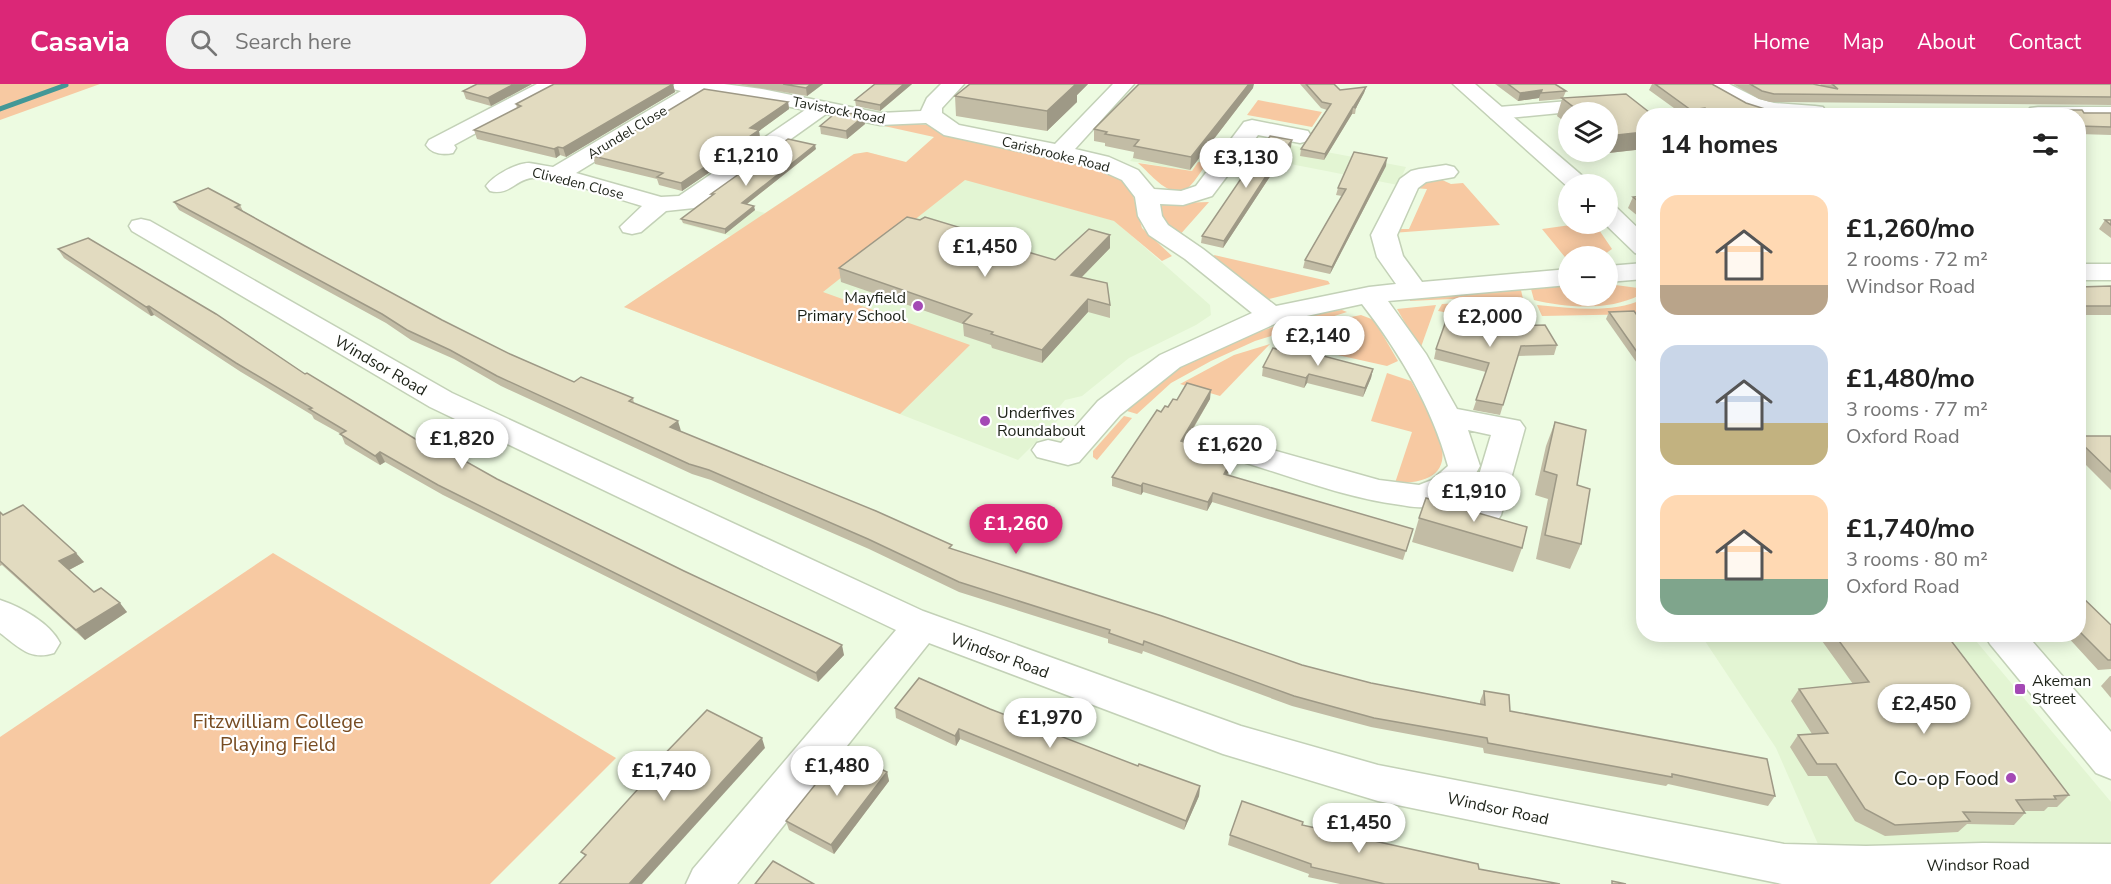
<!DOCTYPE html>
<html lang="en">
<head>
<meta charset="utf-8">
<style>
  body { margin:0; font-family:"Nunito Sans",sans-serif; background:#f2f2f2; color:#222; height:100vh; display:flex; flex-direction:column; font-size:22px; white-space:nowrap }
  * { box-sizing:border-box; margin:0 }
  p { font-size:20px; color:#767676 }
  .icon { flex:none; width:33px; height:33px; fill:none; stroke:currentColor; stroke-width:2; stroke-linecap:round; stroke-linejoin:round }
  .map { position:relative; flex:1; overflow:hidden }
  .details { position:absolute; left:1636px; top:24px; width:450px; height:534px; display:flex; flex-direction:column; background:#fff; border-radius:24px; box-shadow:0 3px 15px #0003 }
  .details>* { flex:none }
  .controls { position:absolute; left:1558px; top:18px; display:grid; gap:12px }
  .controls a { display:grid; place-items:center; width:60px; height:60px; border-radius:50%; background:#fff; box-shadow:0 3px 15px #0003; font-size:30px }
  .price { position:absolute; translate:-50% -51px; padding:0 14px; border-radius:21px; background:#fff; color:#222; font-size:20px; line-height:39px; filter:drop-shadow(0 2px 3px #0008) }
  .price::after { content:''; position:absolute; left:50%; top:36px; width:18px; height:14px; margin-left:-9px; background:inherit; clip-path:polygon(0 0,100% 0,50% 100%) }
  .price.selected { background:#db2777; color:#fff }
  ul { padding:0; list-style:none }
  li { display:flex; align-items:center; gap:18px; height:150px; padding:0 24px }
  li span { display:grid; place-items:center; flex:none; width:168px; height:120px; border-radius:18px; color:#555 }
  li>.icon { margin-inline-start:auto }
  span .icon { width:72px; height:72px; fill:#fffc; stroke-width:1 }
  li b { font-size:26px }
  h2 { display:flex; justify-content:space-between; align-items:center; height:72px; padding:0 24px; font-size:26px }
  header { display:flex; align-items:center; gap:36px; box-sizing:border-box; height:84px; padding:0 30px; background:#db2777; color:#fff }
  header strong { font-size:28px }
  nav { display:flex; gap:33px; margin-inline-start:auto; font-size:21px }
  .search { width:420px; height:54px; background:#f2f2f2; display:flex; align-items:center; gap:15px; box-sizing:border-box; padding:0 21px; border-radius:24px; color:#767676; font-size:22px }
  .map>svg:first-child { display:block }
  .built { fill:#e3f5d3 }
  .green { fill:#f7c9a2 }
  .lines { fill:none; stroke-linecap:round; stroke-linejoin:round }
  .stream { stroke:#439897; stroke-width:5 }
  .minor-casing { stroke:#c3d1b7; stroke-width:3 }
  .major-casing { stroke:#c3d1b7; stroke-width:3 }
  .minor { fill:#fff; fill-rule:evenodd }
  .major { fill:#fff; fill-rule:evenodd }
  .wall { fill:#c2bca5 }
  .shaded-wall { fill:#9e9986 }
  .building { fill:#e2dbc0; stroke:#9e9986; stroke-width:1.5 }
  .poi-dot { fill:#a449b5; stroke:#fff; stroke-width:2 }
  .labels { text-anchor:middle; stroke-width:4.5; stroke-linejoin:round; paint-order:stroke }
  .far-street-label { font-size:14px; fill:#1d2218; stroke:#fff }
  .poi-label { font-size:16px; fill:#1d2218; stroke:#fff; text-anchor:start }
  .street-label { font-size:16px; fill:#1d2218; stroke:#fff }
  .near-park-label { font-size:20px; fill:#774c22; stroke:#fff }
  .near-poi-label { font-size:20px; fill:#1d2218; stroke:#fff; text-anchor:end }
</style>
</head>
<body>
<header>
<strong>Casavia</strong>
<div class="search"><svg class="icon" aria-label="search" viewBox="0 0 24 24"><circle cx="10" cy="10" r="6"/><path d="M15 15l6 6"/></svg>Search here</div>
<nav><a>Home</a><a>Map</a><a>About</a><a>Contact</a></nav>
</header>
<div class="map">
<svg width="2111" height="800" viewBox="0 0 2111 800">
  <rect width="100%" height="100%" fill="#edfbe1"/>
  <g class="built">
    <polygon points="1150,55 1221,69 1211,80 1198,78 1192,87 1130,77"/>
    <polygon points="1273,57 1300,63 1406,83 1398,101 1260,74"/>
    <polygon points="867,68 1115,137 1210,221 1211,231 1196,241 1129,274 1082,312 1065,316 1056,327 1058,336 1018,376 624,223 731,152 683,140 691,133 720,118 765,129 854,70"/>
    <polygon points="1701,551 1971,551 2111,718 2111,800 1828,783 1776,664"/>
  </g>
  <g class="green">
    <polygon points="0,0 100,0 0,36"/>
    <polygon points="1258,16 1322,28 1312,43 1247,31"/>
    <polygon points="909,39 927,41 947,51 1075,77 1115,89 1131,104 1142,144 1172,172 1162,177 1114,137 965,96 823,208 970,261 900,330 624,223 854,70 867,68 906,78 934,53 884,42"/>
    <path d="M1198 78 1207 79C1201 87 1196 96 1189 103 1172 119 1150 89 1138 79L1192 87Z"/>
    <polygon points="1438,94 1451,100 1463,99 1500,141 1392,149 1395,145 1409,145 1427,105 1414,104 1420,97"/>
    <polygon points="1158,117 1177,119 1209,118 1178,153 1162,140"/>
    <polygon points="1578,140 1595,140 1612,165 1602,172 1569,172 1569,178 1542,145"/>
    <polygon points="1214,171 1328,197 1330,200 1269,215 1261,211 1215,175"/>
    <path d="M1608 200 1638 204 1640 211C1608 227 1569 224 1534 216L1531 205 1569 202V212H1608Z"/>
    <polygon points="1521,206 1523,215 1493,213 1410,217 1410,214"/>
    <path d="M1644 215V230L1542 232 1537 221C1573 224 1610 230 1644 215Z"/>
    <polygon points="1499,217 1525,220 1529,232 1483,235 1438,227 1442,220"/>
    <polygon points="1436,221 1421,263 1419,263 1397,225"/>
    <path d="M1342 226 1347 228 1255 257 1211 277 1171 299 1137 330 1127 327C1139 316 1151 301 1165 293 1204 268 1296 229 1342 226Z"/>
    <polygon points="1361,231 1374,236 1398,277 1387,282 1275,257 1341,235"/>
    <polygon points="1270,260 1220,312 1180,300 1234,271"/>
    <path d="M1387 289 1411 297C1433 338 1477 400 1395 399L1412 348 1371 337Z"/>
    <polygon points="1124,332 1132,334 1097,376 1093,373 1093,367"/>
    <polygon points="273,469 616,674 490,800 0,800 0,653"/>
  </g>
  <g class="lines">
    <polyline class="stream" points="0,25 66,1"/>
    <defs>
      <g id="minor">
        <path d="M537 0H562L559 4 454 61 456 64 453 69C443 71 432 70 426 61L429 56Z"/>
        <path d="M666 0H724L762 5 880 29 921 27 927 14 941 0H964L942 24V29L959 41 1055 60 1113 0H1134L1075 65 1109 73 1138 86 1154 105 1181 107 1196 102 1244 38 1252 36 1308 47 1311 52 1308 57 1300 59 1258 51 1212 112 1183 121 1160 120 1162 132 1168 141 1203 165 1276 222 1369 203 1396 200 1377 173 1371 151 1400 95 1411 87 1419 85 1446 81 1454 83 1458 88 1454 93 1426 98 1418 104 1397 151 1403 172 1422 198 1569 185V201L1388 217 1426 270 1457 325 1520 337 1525 344 1501 431 1496 439 1484 443 1472 439 1467 431 1491 351 1468 346 1480 382C1468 406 1450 418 1423 423 1416 424 1408 422 1401 421 1344 414 1288 391 1233 375L1228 368 1233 361 1244 358 1379 396 1419 401 1432 396 1448 382C1432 323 1400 269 1362 220L1279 238 1180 283 1120 331 1079 378 1068 381 1037 373 1032 366 1037 359 1048 356 1061 359 1098 317 1160 271 1252 229 1185 175 1149 151 1138 132 1135 113 1122 96 1093 83 944 51 926 39 880 41 826 30 694 124 666 127 641 148 632 150 623 148 620 143 642 122C614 114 560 94 533 94 517 94 510 112 490 107L486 102C493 92 516 79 529 79 537 80 545 82 553 83L681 7 669 4ZM705 10 762 17 805 26 679 112 661 113 576 89Z"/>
        <path d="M1704 0H1729L1759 15 1774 19 1815 22 1823 23 1826 28 1823 32C1787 32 1756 31 1723 14 1716 10 1708 6 1704 0Z"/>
        <polygon points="1604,14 1611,16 1615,20 1611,24 1499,35 1491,34 1488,29 1491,24 1499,23"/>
        <polygon points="2038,23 2111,23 2111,35 2079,35 2079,32 2029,32 2027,29 2030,24"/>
        <polygon points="141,135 150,137 452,309 923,527 1241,642 1378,681 1784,760 1866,762 1983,759 2111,760 2111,800 1782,800 1378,717 1223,670 929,559 737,800 686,800 693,785 896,546 430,323 132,147 129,142 132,137"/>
        <polygon points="1644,179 1644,195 1608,198 1608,182"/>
        <rect x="2079" y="180" width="32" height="16"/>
        <path d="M0 516C21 523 50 539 60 559L54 569C30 577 19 563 0 549Z"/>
      </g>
      <g id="major">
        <polygon points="1453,0 1475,0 1586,95 1589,100 1569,100 1569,104"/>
        <polygon points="1608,122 1617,124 1644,150 1644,172 1635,169 1605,140 1608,140"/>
        <polygon points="1984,550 2026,550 2111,648 2111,695 2096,689 1990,560"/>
      </g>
    </defs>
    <use href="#minor" class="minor-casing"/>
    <use href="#major" class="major-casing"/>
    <use href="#minor" class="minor"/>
    <use href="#major" class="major"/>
  </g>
  <g class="wall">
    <polygon points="532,0 491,22 466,15 463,7"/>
    <polygon points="673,0 675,8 566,73 560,71 556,74 477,55 474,46 517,24 516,20"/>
    <polygon points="737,0 823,0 807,12"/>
    <polygon points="875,0 912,0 880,27 856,22 855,16"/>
    <polygon points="970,0 1088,0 1077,11 1077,18 1047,47 956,32 955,12"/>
    <polygon points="1300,0 1334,0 1340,6 1366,3 1364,9 1356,24 1355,30 1352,30 1324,76 1300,72 1301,65 1327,26 1321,24"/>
    <polygon points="1495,0 1555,0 1566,7 1563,14 1644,32 1644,65 1582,72 1577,68 1608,68 1608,28 1569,28 1569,61 1562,54 1566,39 1557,32 1562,15 1539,17 1539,14 1518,17"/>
    <polygon points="1652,0 1712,0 1746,19 1768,26 2111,29 2111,51 2079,50 2079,32 1685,32 1649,6"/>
    <polygon points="1733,0 1813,0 1822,2 1820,0 2111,0 2111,21 1770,18 1759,15"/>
    <polygon points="1253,4 1190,86 1133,74 1134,68 1105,62 1105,59 1094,57 1094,45"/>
    <polygon points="788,18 789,25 759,47 760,54 682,107 659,101 657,95 595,80 593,72"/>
    <polygon points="865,40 847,55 821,50 820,42"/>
    <polygon points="1291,63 1269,94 1223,164 1201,159 1202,152"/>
    <polygon points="816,65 747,120 755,126 725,150 683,139 681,135 712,112 711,110"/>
    <polygon points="1386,82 1330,190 1303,184 1305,176 1342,112 1336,111 1338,104"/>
    <polygon points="1644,112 1644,137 1628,124 1633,113"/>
    <polygon points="174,118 240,121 243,127 305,162 442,236 510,270 574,298 633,314 634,319 680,347 952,465 1302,581 1371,599 1480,620 1480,617 1484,607 1510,627 1775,712 1768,722 1668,700 1666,702 1484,669 1483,664 1371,643 1292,622 1143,567 1142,570 1108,559 1108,555 959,508 869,465 711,396 692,390 501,302 454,275 411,256 386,239 179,126"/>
    <polygon points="920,136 991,153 992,158 1055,176 1110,151 1110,164 1082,193 1110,221 1110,234 1088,228 1042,279 992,264 991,261 964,252 963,240 841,198 839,184"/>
    <polygon points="2105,136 2111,136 2111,154 2099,145"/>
    <polygon points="58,165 305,290 422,359 497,395 844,571 818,598 443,411 385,378 380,381 345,360 341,350 314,335 312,331 241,288 154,231 151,232 64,174"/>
    <polygon points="2111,202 2111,231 2079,231 2079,203"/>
    <polygon points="1609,228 1644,241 1644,289 1606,235"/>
    <polygon points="1475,243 1557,261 1554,271 1518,272 1500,331 1473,326 1486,288 1434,275 1436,265"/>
    <polygon points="1294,270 1373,285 1371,294 1363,313 1307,299 1304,304 1262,292 1263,283"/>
    <polygon points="1210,315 1185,359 1232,382 1227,391 1413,445 1403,476 1212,418 1207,427 1143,408 1141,411 1112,402 1112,393 1161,328 1177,316"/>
    <polygon points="1555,338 1577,401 1581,460 1570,485 1536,475 1548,415 1535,411 1546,362"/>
    <polygon points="2079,352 2111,352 2111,406 2079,374"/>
    <polygon points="0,428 3,431 84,478 69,486 94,508 127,528 85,556 2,481 0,482"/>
    <polygon points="1419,434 1522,464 1513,488 1412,458"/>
    <polygon points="2079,510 2111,541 2111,585 2098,586 2065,550 2079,550"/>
    <polygon points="1817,550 1946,550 2069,711 2057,723 2048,723 2044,727 2024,727 2025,729 2014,741 1967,740 1958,748 1885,752 1855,737 1827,692 1808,692 1790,663 1798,651 1812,650 1791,617 1799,605 1853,600"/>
    <polygon points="2110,592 2111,592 2111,614 2101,602"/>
    <polygon points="895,624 990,625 1138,682 1200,702 1199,712 1184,746 960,655 956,662 896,634"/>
    <polygon points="887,688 889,697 834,770 789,746 786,737"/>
    <polygon points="1302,741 1479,785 1560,800 1340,800 1308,793 1309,790 1228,761 1230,751"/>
  </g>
  <g class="shaded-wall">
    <polygon points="514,0 532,0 491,22 488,14"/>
    <polygon points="673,0 675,8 566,73 563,64"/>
    <polygon points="811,0 823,0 807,12 806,4"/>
    <polygon points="904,0 912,0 880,27 880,21"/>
    <polygon points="1071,0 1088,0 1077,11 1077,18 1047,47 1047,27"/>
    <polygon points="1249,0 1254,0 1253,4 1190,86 1191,73"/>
    <polygon points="1366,3 1364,9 1356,24 1354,22"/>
    <polygon points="1542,6 1539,14 1518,17 1520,9"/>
    <polygon points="788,18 789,25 759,47 760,54 682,107 681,99 750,44"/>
    <polygon points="1353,23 1352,30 1324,76 1325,70"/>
    <polygon points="1705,24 1702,32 1689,32 1691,26"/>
    <polygon points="1712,29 1719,29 1718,32 1711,32"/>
    <polygon points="864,32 865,40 847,55 846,47"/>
    <polygon points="1644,48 1644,65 1582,72 1583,68 1608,68 1608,52"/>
    <polygon points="1292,56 1291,63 1269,94 1223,164 1224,157 1270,86"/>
    <polygon points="815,61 816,65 743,123 742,119"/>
    <polygon points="558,63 560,71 556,74 554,65"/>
    <polygon points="1387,74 1386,82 1330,190 1332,183"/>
    <polygon points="754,122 755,126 725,150 725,145"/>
    <polygon points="1110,151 1110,164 1071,204 1071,191"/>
    <polygon points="1088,215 1088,228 1042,279 1042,266"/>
    <polygon points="149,222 154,231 151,232 146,223"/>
    <polygon points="1373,285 1371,294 1363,313 1365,304"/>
    <polygon points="1309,290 1307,299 1304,304 1306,294"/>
    <polygon points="1211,306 1210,315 1180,366 1181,357"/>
    <polygon points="678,337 681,347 670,343"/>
    <polygon points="380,368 385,378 380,381 375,372"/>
    <polygon points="1233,373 1232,382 1222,399 1224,390"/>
    <polygon points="1143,399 1143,408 1141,411 1141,402"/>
    <polygon points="1213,409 1212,418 1207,427 1208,418"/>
    <polygon points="76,469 84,478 67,487 59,477"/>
    <polygon points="120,519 127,528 85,556 76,546"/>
    <polygon points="842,561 844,571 818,598 816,589"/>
    <polygon points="959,645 960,655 956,662 955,652"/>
    <polygon points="762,654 765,664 642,800 629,800"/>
    <polygon points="887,688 889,697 834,770 831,761"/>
    <polygon points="1200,702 1199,712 1184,746 1186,737"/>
  </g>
  <g class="building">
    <polygon points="477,0 514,0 488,14 463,7"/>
    <polygon points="554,0 673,0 563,64 558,63 554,65 474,46 521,22 516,20"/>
    <polygon points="783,0 811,0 806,4"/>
    <polygon points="875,0 904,0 880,21 855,16"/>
    <polygon points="970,0 1076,0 1047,27 955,12"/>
    <polygon points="1139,0 1249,0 1191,73 1134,62 1139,56 1105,50 1107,48 1094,45"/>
    <polygon points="1306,0 1334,0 1340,6 1366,3 1354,22 1356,24 1353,23 1325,70 1301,65 1331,20 1322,18"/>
    <polygon points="1508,0 1555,0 1566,7 1541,9 1542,6 1520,9"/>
    <polygon points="1655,0 1712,0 1746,19 1768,26 2082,26 2084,29 2111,29 2111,43 2079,42 2079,32 1722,32 1719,29 1712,29 1705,24 1691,26"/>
    <polygon points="1750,0 1813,0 1838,5 1832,0 2111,0 2111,13 1774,10 1762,7"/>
    <polygon points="704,5 788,18 750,44 759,46 681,99 657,93 663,89 593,72"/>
    <polygon points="1626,10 1654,32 1644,32 1644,48 1608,52 1608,28 1580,28 1562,14"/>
    <polygon points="838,27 864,32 846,47 820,42"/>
    <polygon points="1270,52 1292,56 1270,86 1224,157 1202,152"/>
    <polygon points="788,55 815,61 742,119 754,122 725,145 681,135 714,110 711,110"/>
    <polygon points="1354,68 1387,74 1332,183 1305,176 1346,105 1338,104"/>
    <polygon points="208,104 240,121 235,123 305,162 442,236 510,270 574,298 581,293 633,314 629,317 678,337 670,343 876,427 952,461 949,464 1162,532 1302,581 1371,599 1485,621 1484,607 1509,611 1510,627 1767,675 1775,712 1672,690 1672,693 1488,659 1487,654 1374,634 1294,612 1144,557 1143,561 1109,549 1110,546 959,498 868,455 709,386 689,380 497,292 450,266 407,246 382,230 174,118"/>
    <polygon points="1644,112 1644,122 1633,113"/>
    <polygon points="907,133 920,136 925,133 991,153 987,156 1055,176 1089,145 1110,151 1071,191 1107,199 1110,221 1088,215 1042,266 991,250 993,248 963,239 972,230 839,184"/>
    <polygon points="2105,136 2111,136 2111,141"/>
    <polygon points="88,154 216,230 305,290 307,289 422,359 425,357 449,370 451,369 497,395 684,487 842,561 816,589 438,401 380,368 375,372 340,350 346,347 309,325 312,324 236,279 149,222 146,223 58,165"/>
    <polygon points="2111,202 2111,222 2079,222 2079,203"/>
    <polygon points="1452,220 1479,226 1475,243 1545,241 1557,261 1521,262 1503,321 1476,316 1489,279 1436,265"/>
    <polygon points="1634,227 1644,241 1644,278 1609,228"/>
    <polygon points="1273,264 1294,270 1297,265 1373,285 1365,304 1309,290 1306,294 1263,283"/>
    <polygon points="1187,299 1211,306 1181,357 1233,373 1224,390 1413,445 1406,467 1213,409 1208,418 1143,399 1141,402 1112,393 1157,326 1161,328 1165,322 1168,323 1173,315 1177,316"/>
    <polygon points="1555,338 1586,346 1577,401 1590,405 1581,460 1545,451 1557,391 1544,387"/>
    <polygon points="2079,352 2111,352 2111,388 2079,357"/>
    <polygon points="1426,414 1527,443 1522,464 1419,434"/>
    <polygon points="23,421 76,469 59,477 94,508 101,504 120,519 76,546 0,477 0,428 3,431"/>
    <polygon points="2079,510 2111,541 2111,576 2108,576 2079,547"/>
    <polygon points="1834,550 1946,550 2069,711 2054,712 2056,715 2016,716 2025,729 1963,728 1970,737 1895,741 1865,725 1836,680 1817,680 1798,651 1828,649 1799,605 1869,598"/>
    <polygon points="919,594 990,625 1138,682 1139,680 1200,702 1186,737 959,645 955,652 895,624"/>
    <polygon points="707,626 762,654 629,800 559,800 586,771 581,768 657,684 653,682"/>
    <polygon points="843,666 887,688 831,761 786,737"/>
    <polygon points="1242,717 1303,738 1302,741 1478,780 1479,785 1560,800 1385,800 1311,783 1311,780 1230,751"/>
    <polygon points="773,777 814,800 755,800"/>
    <polygon points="1612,797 1626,800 1612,800"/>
  </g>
  <g class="poi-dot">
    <circle cx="918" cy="222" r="6"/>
    <circle cx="985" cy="337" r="6"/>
    <rect x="2014" y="599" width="12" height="12" rx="3"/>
    <circle cx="2011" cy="694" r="6"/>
  </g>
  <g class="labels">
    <g class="far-street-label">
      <text transform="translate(839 26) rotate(11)" y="5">Tavistock Road</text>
      <text transform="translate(627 48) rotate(-31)" y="5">Arundel Close</text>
      <text transform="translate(1056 70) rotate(14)" y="5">Carisbrooke Road</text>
      <text transform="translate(578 99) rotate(14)" y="5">Cliveden Close</text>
    </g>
    <g class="poi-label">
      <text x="906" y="219" text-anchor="end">Mayfield<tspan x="906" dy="18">Primary School</tspan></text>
      <text x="997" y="334">Underfives<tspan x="997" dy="18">Roundabout</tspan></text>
      <text x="2032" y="602">Akeman<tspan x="2032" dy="18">Street</tspan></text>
    </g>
    <g class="street-label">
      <text transform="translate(381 281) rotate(30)" y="6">Windsor Road</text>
      <text transform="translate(1000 571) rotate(20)" y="6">Windsor Road</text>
      <text transform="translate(1498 724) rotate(12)" y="6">Windsor Road</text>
      <text transform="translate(1978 780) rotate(-1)" y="6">Windsor Road</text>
    </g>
    <g class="near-park-label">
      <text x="278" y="644">Fitzwilliam College<tspan x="278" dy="23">Playing Field</tspan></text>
    </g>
    <g class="near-poi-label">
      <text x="1999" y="701">Co-op Food</text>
    </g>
  </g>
</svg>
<div class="controls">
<a><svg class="icon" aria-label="layers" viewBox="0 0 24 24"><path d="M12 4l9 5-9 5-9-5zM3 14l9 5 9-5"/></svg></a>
<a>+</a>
<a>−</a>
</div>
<b class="price" style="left:746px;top:103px">£1,210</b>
<b class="price" style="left:1246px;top:105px">£3,130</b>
<b class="price" style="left:985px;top:194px">£1,450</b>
<b class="price" style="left:1490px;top:264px">£2,000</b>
<b class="price" style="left:1318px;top:283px">£2,140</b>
<b class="price" style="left:462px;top:386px">£1,820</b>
<b class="price" style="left:1230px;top:392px">£1,620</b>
<b class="price" style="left:1474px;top:439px">£1,910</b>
<b class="price selected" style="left:1016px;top:471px">£1,260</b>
<b class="price" style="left:1924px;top:651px">£2,450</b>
<b class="price" style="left:1050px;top:665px">£1,970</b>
<b class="price" style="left:837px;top:713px">£1,480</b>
<b class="price" style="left:664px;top:718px">£1,740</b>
<b class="price" style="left:1359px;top:770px">£1,450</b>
<section class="details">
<h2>14 homes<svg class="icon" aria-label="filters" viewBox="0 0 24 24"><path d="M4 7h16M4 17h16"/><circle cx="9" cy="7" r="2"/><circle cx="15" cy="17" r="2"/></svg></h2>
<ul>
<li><span style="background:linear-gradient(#ffd9b3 75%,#b9a48a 0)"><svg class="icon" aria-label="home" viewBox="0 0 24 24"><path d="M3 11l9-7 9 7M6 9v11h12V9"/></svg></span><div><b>£1,260/mo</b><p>2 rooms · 72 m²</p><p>Windsor Road</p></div></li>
<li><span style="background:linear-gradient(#c9d6e8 65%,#c2b280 0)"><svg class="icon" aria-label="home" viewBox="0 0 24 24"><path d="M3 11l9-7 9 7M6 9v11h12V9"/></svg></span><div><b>£1,480/mo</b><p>3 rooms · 77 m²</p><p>Oxford Road</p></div></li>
<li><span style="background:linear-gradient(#ffd9b3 70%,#7fa58c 0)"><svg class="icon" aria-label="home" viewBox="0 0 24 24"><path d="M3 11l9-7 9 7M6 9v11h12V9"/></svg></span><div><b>£1,740/mo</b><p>3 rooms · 80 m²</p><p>Oxford Road</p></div></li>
</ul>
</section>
</div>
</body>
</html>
